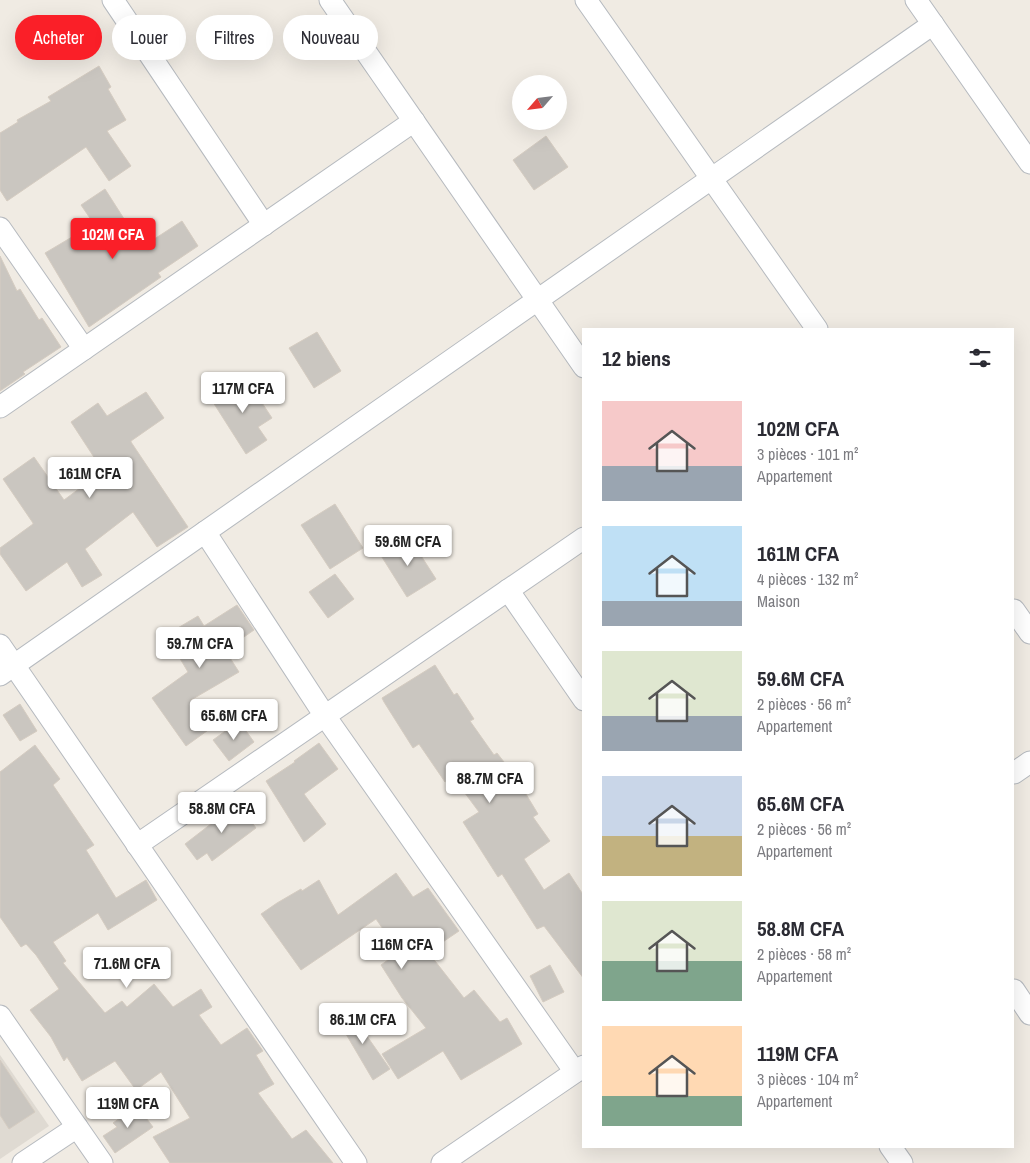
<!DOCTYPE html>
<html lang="fr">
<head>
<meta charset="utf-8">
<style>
  body { margin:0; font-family:"Archivo Narrow",sans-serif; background:#f7f7f7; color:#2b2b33; height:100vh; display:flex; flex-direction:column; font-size:19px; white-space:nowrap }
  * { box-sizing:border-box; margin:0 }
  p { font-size:16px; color:#7c7c81 }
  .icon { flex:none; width:28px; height:28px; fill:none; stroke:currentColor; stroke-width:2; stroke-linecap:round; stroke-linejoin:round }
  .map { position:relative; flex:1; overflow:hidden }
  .sheet { position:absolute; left:582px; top:328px; width:432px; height:820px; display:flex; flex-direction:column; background:#fff; border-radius:0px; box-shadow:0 5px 20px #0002 }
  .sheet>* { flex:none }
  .top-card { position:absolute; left:15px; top:15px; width:475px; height:45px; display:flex; gap:10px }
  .needle { width:32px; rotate:242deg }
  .fabs { position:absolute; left:512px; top:75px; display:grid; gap:10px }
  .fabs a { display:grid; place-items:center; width:55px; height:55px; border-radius:50%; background:#fff; box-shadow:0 5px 20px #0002; font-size:25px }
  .price { position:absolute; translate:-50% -42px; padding:0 11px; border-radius:5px; background:#fff; color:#222; font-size:16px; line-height:32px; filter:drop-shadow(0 1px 2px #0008) }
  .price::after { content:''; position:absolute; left:50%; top:30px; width:15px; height:11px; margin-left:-8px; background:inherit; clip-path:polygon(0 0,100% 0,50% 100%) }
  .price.active { background:#fa1f28; color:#fff }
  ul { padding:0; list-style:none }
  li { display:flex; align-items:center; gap:15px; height:125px; padding:0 20px }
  li span { display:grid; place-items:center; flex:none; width:140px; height:100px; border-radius:0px; color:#555 }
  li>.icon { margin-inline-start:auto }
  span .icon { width:60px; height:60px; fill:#fffc; stroke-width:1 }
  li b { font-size:21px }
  h2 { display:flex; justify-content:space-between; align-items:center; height:60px; padding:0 20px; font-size:21px }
  .chip { padding:0 18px; border-radius:22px; background:#fff; box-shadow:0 5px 20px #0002; font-size:18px; line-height:45px }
  .chip.active { background:#fa1f28; color:#fff }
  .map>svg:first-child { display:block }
  .education { fill:#dfdad2 }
  .building { fill:#cac6c0; stroke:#d5ccc1 }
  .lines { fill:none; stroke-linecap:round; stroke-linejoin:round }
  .street-casing { stroke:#b6babf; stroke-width:23 }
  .street { stroke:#fff; stroke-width:21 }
</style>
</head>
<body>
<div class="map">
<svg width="1030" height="1163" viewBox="0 0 1030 1163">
  <rect width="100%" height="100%" fill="#f0ebe3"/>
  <polygon class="education" points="0,1055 49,1126 0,1159"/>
  <g class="building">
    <polygon points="99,66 111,87 108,89 126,120 107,131 131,166 109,181 86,147 7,201 0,190 0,133 18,122 17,120 51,101 48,97"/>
    <polygon points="546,136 568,167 534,190 513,160"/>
    <polygon points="105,189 142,247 182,221 198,246 158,273 161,277 89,327 45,253 94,224 81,205"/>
    <polygon points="0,256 17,291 20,289 39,320 42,318 61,347 23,372 25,374 0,391"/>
    <polygon points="317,332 341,371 314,388 289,348"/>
    <polygon points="245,377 272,418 258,427 267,440 246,454 211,399"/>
    <polygon points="146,392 164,418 131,441 131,442 188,527 157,547 133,512 85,549 102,575 82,587 67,562 26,591 0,554 0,548 33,524 33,523 3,479 34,457 64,500 103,471 71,422 98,403 107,416"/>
    <polygon points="335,504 363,548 330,569 301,525"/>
    <polygon points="409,537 436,579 407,597 380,554"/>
    <polygon points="335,574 354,599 328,618 309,592"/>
    <polygon points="237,605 254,630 225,650 239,672 191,700 211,728 186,746 152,698 188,672 166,635 198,616 204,626"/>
    <polygon points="435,665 454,695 457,693 474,719 470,721 494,755 497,753 515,776 538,814 533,817 550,841 524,859 544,890 569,873 584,896 584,979 544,926 537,929 502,874 498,877 463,822 479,812 453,777 445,782 419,744 413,748 384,702 382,698"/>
    <polygon points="20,704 37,731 20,741 3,715"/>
    <polygon points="239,721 254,742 229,761 213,740"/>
    <polygon points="319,743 338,769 304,794 326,824 304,842 266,781 295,762 294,761"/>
    <polygon points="35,745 60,779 53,785 94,845 86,850 116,898 146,880 157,900 108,930 98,913 53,942 66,961 63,963 105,1013 122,1001 127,1007 154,984 173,1007 201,989 212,1007 199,1015 221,1045 247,1028 263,1051 256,1055 274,1084 258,1093 292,1139 306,1130 333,1163 170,1163 153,1137 190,1118 161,1072 136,1090 115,1061 82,1081 67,1057 64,1061 51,1037 30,1010 59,989 36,955 26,944 21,947 0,917 0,772"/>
    <polygon points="238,803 256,828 212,861 207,853 197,860 185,844"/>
    <polygon points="396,873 413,897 428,888 459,931 428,952 464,998 474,990 500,1022 507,1018 522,1044 461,1080 443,1051 398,1079 382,1054 426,1028 402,998 381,965 399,952 376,919 301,970 261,914 277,903 301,889 302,891 319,880 338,915"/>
    <polygon points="550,965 564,992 543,1002 530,976"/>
    <polygon points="348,1009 390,1069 373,1080 336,1017"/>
    <polygon points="0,1060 35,1112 9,1129 0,1115"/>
    <polygon points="137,1106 153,1127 115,1153 103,1136 117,1127 113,1123"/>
  </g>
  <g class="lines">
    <defs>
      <g id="street">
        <polyline points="113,0 264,225"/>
        <polyline points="330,0 584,367"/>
        <polyline points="586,0 817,329"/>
        <polyline points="916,0 1030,163"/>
        <polyline points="0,228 84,349"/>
        <polyline points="0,407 414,121"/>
        <polyline points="205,532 325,716 575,1072"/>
        <polyline points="508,590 584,700"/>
        <polyline points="1014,610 1030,633"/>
        <polyline points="0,645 356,1163"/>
        <polyline points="0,675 933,24"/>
        <polyline points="1014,773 1030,762"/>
        <polyline points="137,845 584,538"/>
        <polyline points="1014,990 1030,1014"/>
        <polyline points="0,1016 102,1163"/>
        <polyline points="890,1146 902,1163"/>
        <polyline points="23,1163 77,1127"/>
        <polyline points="442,1163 584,1066"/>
      </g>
    </defs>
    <use href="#street" class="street-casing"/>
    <use href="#street" class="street"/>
  </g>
</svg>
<div class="fabs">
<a><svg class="needle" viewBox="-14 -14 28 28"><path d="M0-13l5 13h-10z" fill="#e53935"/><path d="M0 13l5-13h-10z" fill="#7c7c81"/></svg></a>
</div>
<b class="price active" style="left:113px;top:260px">102M CFA</b>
<b class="price" style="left:243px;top:414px">117M CFA</b>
<b class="price" style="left:90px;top:499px">161M CFA</b>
<b class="price" style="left:408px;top:567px">59.6M CFA</b>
<b class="price" style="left:200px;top:669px">59.7M CFA</b>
<b class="price" style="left:234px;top:741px">65.6M CFA</b>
<b class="price" style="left:490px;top:804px">88.7M CFA</b>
<b class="price" style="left:222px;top:834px">58.8M CFA</b>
<b class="price" style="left:402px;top:970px">116M CFA</b>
<b class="price" style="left:127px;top:989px">71.6M CFA</b>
<b class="price" style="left:363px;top:1045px">86.1M CFA</b>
<b class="price" style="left:128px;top:1129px">119M CFA</b>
<div class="top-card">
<a class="chip active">Acheter</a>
<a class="chip">Louer</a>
<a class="chip">Filtres</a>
<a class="chip">Nouveau</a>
</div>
<section class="sheet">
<h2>12 biens<svg class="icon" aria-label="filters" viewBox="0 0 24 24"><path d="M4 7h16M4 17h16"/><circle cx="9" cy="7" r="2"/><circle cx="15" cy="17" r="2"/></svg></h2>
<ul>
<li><span style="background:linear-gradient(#f6c9c9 65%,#9aa5b1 0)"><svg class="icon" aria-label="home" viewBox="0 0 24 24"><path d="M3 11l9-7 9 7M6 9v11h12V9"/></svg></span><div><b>102M CFA</b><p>3 pièces · 101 m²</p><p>Appartement</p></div></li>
<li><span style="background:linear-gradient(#bfe0f5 75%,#9aa5b1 0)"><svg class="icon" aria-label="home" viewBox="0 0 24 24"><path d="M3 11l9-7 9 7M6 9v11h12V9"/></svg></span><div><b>161M CFA</b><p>4 pièces · 132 m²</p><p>Maison</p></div></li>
<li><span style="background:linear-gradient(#dfe7d0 65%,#9aa5b1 0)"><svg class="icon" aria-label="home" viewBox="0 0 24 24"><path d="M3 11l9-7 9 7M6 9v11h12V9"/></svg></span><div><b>59.6M CFA</b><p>2 pièces · 56 m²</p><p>Appartement</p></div></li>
<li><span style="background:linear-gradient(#c9d6e8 60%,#c2b280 0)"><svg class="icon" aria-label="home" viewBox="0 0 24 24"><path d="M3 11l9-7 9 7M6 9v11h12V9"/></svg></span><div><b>65.6M CFA</b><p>2 pièces · 56 m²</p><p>Appartement</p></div></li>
<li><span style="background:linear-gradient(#dfe7d0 60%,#7fa58c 0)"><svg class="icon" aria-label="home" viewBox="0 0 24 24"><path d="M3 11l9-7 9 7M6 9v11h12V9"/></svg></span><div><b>58.8M CFA</b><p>2 pièces · 58 m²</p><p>Appartement</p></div></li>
<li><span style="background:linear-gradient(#ffd9b3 70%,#7fa58c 0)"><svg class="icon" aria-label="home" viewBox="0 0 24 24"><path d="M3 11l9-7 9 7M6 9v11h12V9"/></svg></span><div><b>119M CFA</b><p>3 pièces · 104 m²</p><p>Appartement</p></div></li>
</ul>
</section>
</div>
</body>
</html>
